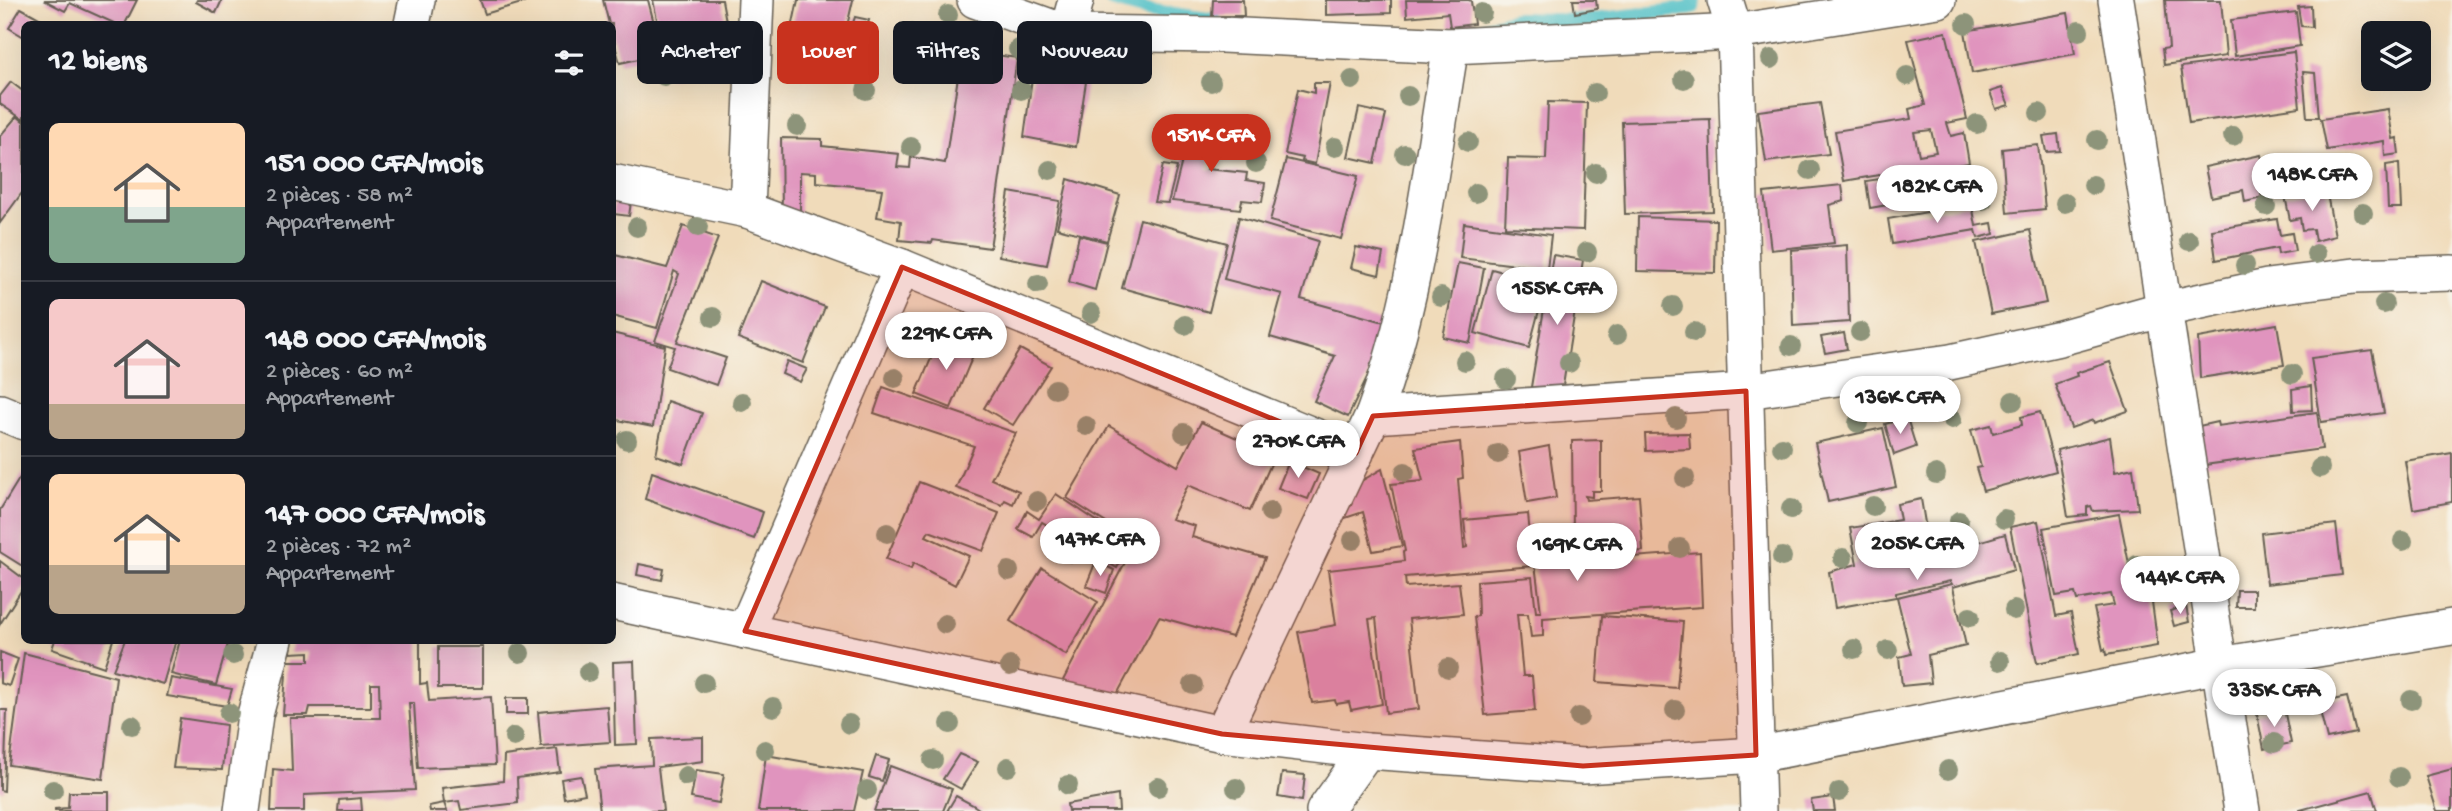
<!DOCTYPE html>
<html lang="fr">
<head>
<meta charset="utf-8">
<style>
  body { margin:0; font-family:"Gochi Hand",sans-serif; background:#20242c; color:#f1f3f6; height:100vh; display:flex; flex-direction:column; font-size:26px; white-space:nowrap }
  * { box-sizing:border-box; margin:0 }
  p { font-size:23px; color:#9ea1a6 }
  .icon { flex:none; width:38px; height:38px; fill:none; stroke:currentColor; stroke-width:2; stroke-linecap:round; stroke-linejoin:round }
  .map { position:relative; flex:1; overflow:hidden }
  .details { position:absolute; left:21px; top:21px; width:595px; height:623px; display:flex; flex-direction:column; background:#171b24; border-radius:10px; box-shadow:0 7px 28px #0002 }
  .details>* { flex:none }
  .guide { position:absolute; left:637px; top:21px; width:665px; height:63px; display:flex; gap:14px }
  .fabs { position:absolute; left:2361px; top:21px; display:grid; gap:14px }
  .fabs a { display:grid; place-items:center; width:70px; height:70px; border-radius:10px; background:#171b24; box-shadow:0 7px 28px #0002; font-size:35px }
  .price { position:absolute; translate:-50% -60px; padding:0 16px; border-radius:24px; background:#fff; color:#222; font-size:23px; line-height:46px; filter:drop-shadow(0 2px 4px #0008) }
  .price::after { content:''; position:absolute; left:50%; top:42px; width:21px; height:16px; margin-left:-10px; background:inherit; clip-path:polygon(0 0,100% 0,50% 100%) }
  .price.active { background:#c8321e; color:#fff }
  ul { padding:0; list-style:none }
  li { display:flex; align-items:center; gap:21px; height:175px; padding:0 28px }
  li+li { border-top:2px solid #363941 }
  li span { display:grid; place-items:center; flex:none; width:196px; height:140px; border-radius:10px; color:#555 }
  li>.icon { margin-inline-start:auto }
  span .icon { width:84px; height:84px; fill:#fffc; stroke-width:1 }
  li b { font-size:30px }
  h2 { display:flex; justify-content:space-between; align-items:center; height:84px; padding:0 28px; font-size:30px }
  .tag { padding:0 24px; border-radius:10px; background:#171b24; box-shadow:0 7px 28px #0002; font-size:24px; line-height:63px }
  .tag.active { background:#c8321e; color:#fff }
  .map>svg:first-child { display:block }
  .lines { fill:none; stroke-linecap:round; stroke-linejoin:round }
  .stream { stroke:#53c1c8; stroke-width:14 }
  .building { fill:#e094be; fill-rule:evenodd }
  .street-casing { stroke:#665f53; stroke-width:38 }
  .street { stroke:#fff; stroke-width:35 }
  .tree { fill:#8d947a }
  .marked { fill:#c8321e; fill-opacity:0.2; stroke:#c8321e; stroke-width:5; stroke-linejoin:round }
</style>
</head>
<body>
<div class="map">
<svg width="2452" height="811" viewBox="0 0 2452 811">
  <rect width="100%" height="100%" fill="#f7f3e8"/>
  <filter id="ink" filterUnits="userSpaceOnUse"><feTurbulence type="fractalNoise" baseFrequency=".0143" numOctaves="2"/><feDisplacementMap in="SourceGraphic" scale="14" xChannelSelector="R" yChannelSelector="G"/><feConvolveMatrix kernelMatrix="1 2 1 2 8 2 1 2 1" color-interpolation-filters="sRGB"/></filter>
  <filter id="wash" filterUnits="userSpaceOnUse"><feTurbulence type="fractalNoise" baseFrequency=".00686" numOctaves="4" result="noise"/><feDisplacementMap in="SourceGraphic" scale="28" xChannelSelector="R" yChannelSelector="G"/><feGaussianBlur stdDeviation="1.57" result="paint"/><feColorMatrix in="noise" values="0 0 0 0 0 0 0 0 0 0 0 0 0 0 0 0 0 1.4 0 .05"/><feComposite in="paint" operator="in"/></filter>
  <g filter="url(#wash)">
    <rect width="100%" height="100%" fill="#f0dbba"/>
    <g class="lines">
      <g class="stream">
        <polyline points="1111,0 1147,10 1214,20"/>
        <polyline points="1471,32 1515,19 1584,21 1693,8 1694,0"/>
      </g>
    </g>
    <g id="blocks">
      <g class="building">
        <polygon points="44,0 137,0 125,24 116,24 70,3 65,11"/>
        <polygon points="197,0 222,0 216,13 196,2"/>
        <polygon points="480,0 528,0 528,1 485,14"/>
        <polygon points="603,0 648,0 662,54 620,63 612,35 612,24 609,24"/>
        <polygon points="653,0 722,0 734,64 669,78"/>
        <polygon points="798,0 853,0 844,39 792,28"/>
        <polygon points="1213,0 1243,0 1244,16 1212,16"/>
        <polygon points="1326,0 1391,0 1391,13 1326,15"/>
        <polygon points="1406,0 1469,0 1471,1 1474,24 1450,27 1448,13 1407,17"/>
        <polygon points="1573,0 1596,0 1597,9 1575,13"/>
        <polygon points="2165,0 2221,0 2226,56 2164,65 2162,49 2169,48"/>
        <polygon points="2311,6 2312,27 2301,26 2298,7"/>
        <polygon points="21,8 50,24 24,24 24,37 9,28"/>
        <polygon points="2296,12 2300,46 2235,56 2231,20"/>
        <polygon points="2068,13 2075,54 1972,73 1965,31"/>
        <polygon points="855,17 869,20 864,37 850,32"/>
        <polygon points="329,20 365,21 365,24 328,24"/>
        <path d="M1946 32 1967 119 1947 123 1951 136 1964 133 1969 163 1922 171 1921 168 1844 181 1835 131 1911 119 1909 109 1925 105 1908 40ZM1931 130 1936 152 1919 155 1914 132Z"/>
        <polygon points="962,50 1017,58 990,248 933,240 932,243 899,240 901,221 877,217 882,189 816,182 816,173 800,172 800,215 782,213 781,138 822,139 822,146 899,154 897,167 910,168 911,157 945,163"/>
        <polygon points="2294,52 2300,107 2189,123 2181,67"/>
        <polygon points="1033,71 1086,82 1076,147 1024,137"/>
        <polygon points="2303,72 2315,73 2319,117 2307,117"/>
        <polygon points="11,82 24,92 24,120 0,104 0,96"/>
        <polygon points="1314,83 1330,83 1315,164 1302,161 1303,158 1285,154 1298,89 1314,93"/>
        <polygon points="2002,88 2009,105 1996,109 1990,92"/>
        <polygon points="1548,102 1587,103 1583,230 1505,227 1508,158 1546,159"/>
        <polygon points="1820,103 1829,154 1766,162 1758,111"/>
        <polygon points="1359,108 1386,114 1375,163 1348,157"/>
        <polygon points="2388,109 2393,139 2397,138 2399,154 2385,156 2384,141 2327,150 2321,119"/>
        <polygon points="17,116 24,122 24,190 0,223 0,136"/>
        <polygon points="1193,116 1218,122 1207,169 1247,173 1246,180 1265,183 1262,202 1242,200 1240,209 1172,201"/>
        <polygon points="1710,119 1713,211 1625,214 1622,122"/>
        <polygon points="2058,134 2060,151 2046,152 2043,136"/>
        <polygon points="2038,145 2045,209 2007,213 2002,149"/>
        <polygon points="2261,155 2268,188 2260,190 2262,198 2245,202 2243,190 2211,197 2205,167"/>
        <polygon points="1286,159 1358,176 1341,239 1270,221"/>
        <polygon points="2399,163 2401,208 2388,208 2386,165"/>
        <polygon points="1163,165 1177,167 1168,203 1154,202"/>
        <polygon points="1946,169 1951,194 1870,208 1866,181"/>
        <polygon points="1068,179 1120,195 1107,241 1057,228"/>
        <polygon points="1842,185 1844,201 1829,205 1834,243 1771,250 1764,193"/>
        <polygon points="2326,189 2335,236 2315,241 2313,229 2302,230 2300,218 2290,220 2285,196"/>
        <polygon points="1009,192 1060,201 1047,265 999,256"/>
        <polygon points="615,200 631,202 629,216 613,214"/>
        <polygon points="1972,204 1976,226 1992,223 1994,234 1978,238 1976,230 1892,244 1888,219"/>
        <polygon points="1239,217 1318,241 1301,299 1384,322 1375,358 1370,366 1372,367 1348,417 1314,401 1335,356 1270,337 1282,294 1224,279"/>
        <polygon points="1638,217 1716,220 1715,273 1637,271"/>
        <polygon points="1140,219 1227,243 1209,312 1122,288"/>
        <polygon points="2277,219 2280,235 2292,233 2295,251 2278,254 2277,248 2216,260 2212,230"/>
        <polygon points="1464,223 1551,235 1547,269 1460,258"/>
        <polygon points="683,226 718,238 677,342 726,358 716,385 667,368 675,347 655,341 679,274 674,271 657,328 612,316 612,264 615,255 667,268"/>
        <polygon points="2030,230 2046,303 1991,314 1976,242"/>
        <polygon points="1079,235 1107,242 1095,290 1069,282"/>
        <polygon points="1847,245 1849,322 1793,326 1791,250"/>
        <polygon points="1356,247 1383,253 1379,275 1351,268"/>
        <polygon points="1553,255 1583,260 1561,398 1530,393"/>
        <polygon points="1458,263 1484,268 1470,343 1443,337"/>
        <polygon points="1492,269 1546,284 1529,348 1475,333"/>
        <polygon points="761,281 825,307 803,363 738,338"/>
        <polygon points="2277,324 2284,365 2200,378 2198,338"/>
        <polygon points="612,333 665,346 653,427 612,419"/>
        <polygon points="1844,333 1847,349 1825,353 1821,337"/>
        <polygon points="941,335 975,351 951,408 916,394"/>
        <polygon points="1020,349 1051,366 1013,425 984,408"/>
        <polygon points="2372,350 2384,413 2321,422 2311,358"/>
        <polygon points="787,361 807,369 800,382 782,374"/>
        <polygon points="2110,362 2128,411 2094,423 2093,420 2071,428 2055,384 2077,376 2076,373"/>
        <polygon points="2311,386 2312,410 2293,411 2292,389"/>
        <polygon points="883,387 1016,433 991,479 1019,491 1013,504 1005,500 1002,505 956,488 974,446 874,413"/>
        <polygon points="667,401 702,413 683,464 656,455"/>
        <polygon points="2040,412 2056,471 1983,491 1976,468 1981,467 1971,430 1991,425 1993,433 2022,425 2021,417"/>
        <polygon points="2317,412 2322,449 2204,465 2199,426 2217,422 2218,426"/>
        <polygon points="1907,418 1916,447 1894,455 1885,424"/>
        <polygon points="1201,422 1275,455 1250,511 1188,485 1171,519 1195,526 1192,537 1265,558 1232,637 1159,617 1115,698 1058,690 1131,551 1127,548 1117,568 1042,522 1033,537 1018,529 1027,511 1039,519 1056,494 1115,533 1117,530 1067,498 1109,426 1178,466"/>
        <polygon points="1883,428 1896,487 1828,502 1815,443"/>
        <polygon points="1689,433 1690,449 1646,451 1645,434"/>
        <polygon points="2110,437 2115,472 2133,468 2138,509 2093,511 2091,506 2087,507 2087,515 2068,517 2057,450"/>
        <polygon points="1601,440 1601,491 1592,491 1592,497 1585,496 1586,500 1639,496 1643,551 1606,554 1606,559 1700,552 1702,607 1543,618 1543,636 1531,637 1528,614 1517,614 1523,676 1532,676 1535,711 1485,715 1474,617 1478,616 1477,581 1532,577 1536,612 1541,612 1535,564 1541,563 1540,550 1557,549 1556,537 1573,535 1572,441"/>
        <polygon points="1460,442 1463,478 1458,479 1464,548 1467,547 1464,520 1528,514 1533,566 1405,577 1406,587 1459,583 1463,614 1409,619 1419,709 1386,713 1376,618 1369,619 1382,704 1351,710 1349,702 1336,704 1335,700 1312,703 1298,632 1336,625 1328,570 1404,561 1403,552 1405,551 1391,484 1423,481 1415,448"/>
        <polygon points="1549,446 1556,498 1527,503 1519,452"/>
        <polygon points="2452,453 2452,502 2413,509 2405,461"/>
        <polygon points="1289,461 1319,474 1308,499 1278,488"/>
        <polygon points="1382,469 1402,546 1373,551 1363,512 1339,520 1358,483"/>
        <polygon points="24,471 24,567 0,552 0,510"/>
        <polygon points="652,472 763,512 754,539 645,499"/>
        <polygon points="919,482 999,513 983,551 929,531 926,536 969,556 955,585 913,563 911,569 886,559"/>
        <polygon points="1921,499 1930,553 1945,550 1945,552 2005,534 2014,570 1953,587 1966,646 1928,655 1931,683 1902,686 1899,657 1911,654 1897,597 1952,584 1950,581 1896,593 1896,597 1835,608 1829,572 1857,564 1850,528 1900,520 1897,504"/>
        <polygon points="2119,514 2134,589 2150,587 2157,639 2157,646 2106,655 2105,649 2103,650 2094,608 2114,605 2111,594 2077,600 2075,593 2056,596 2043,528"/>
        <polygon points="2038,521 2056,616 2071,613 2079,654 2037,663 2010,527"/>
        <polygon points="2336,524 2342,575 2267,584 2261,533"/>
        <polygon points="0,561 24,579 24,586 0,624"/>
        <polygon points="1096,561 1114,570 1106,593 1086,586"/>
        <polygon points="639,564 664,569 662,580 637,575"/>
        <polygon points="1042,568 1098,602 1066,655 1010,621"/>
        <polygon points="2237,590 2254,590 2254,607 2236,607"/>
        <polygon points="2186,606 2189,622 2174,626 2170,611"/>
        <polygon points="1602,616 1683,622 1677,688 1597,682"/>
        <polygon points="55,640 113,640 104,667 52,649"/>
        <polygon points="125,640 176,640 163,684 113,670"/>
        <polygon points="180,640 229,640 216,685 171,674"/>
        <polygon points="292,640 420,640 420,684 427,683 429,701 491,697 495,765 418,768 414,703 409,703 415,790 304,795 304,811 271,811 273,769 292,771 290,718 380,718 379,684 371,684 371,707 310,707 308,715 283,715 287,661 309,661 309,652 291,653"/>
        <rect x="438" y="647" width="45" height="41"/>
        <polygon points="0,652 18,659 9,686 0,683"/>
        <polygon points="24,653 116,677 103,779 9,765"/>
        <polygon points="634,661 637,744 615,745 613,662"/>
        <polygon points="171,678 232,689 227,706 167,696"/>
        <polygon points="2347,697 2356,733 2327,739 2318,703"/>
        <rect x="506" y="698" width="22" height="16"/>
        <polygon points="607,706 610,742 541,747 538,712"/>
        <polygon points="2284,709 2291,743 2264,749 2257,714"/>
        <polygon points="0,710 7,710 4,791 0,790"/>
        <polygon points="180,718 226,725 222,770 173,768"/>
        <polygon points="703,737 703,761 658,767 663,811 600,811 595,769 652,765 651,739"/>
        <polygon points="557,749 560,772 517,778 518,803 461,810 459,801 444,803 447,811 430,811 429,806 444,803 442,788 503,781 504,756"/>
        <polygon points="959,754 978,762 961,789 943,779"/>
        <polygon points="766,755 863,772 854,811 758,811"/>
        <polygon points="876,756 889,760 882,781 869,777"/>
        <polygon points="890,766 952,789 943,811 874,811"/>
        <polygon points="2452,769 2452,811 2437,811 2426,776"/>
        <polygon points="696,770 724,774 719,803 691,798"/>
        <polygon points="1282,773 1305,775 1302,801 1278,797"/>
        <polygon points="581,776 585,794 564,798 561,779"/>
        <polygon points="2371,791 2377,811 2300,811 2300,810"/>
        <polygon points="69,792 109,792 109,811 55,811 55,809 68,808"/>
        <polygon points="1118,795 1119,811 1068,811 1067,804"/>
        <polygon points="956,796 973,805 982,811 947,811"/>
        <polygon points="1833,797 1835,811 1813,811 1811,800"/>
        <polygon points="361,798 362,811 338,811 339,800"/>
      </g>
    </g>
  </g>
  <g filter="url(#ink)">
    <use href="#blocks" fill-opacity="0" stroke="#665f53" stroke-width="2"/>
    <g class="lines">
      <defs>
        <g id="street">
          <polyline points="975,0 1067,33 1222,35 1451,46 1735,32 1938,0"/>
          <polyline points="1725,0 1735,32 1758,811"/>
          <polyline points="2116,0 2242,811"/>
          <polyline points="412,24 417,0"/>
          <polyline points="1067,33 1076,0"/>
          <polyline points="612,182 747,210 902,267 1356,453"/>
          <polyline points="747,210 756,0"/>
          <polyline points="0,412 24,422"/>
          <polyline points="1373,416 1746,391 1950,362 2060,338 2164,309 2267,287 2354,276 2452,273"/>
          <polyline points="612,602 1222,734 1367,751 1583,766 1756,755 2220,665 2452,627"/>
          <polyline points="745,631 902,267"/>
          <path d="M1222 734 1373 416C1417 298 1430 171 1451 46"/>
          <polyline points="242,811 255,715 275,640"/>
          <polyline points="1324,811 1367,751"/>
        </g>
      </defs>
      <use href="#street" class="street-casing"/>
      <use href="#street" class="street"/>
    </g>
    <g class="tree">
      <circle cx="1482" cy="13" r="10"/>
      <circle cx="948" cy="15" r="10"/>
      <circle cx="1966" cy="24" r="10"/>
      <circle cx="2079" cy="31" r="10"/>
      <circle cx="909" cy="33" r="10"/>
      <circle cx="1018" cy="49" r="10"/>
      <circle cx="1771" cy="59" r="10"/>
      <circle cx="1132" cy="66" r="10"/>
      <circle cx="664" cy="76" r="10"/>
      <circle cx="1907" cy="76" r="10"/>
      <circle cx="1684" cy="79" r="10"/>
      <circle cx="1352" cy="80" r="10"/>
      <circle cx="1211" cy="82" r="10"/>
      <circle cx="866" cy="90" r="10"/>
      <circle cx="1021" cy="90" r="10"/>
      <circle cx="1595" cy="93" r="10"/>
      <circle cx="1408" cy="96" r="10"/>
      <circle cx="2039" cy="113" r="10"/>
      <circle cx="1977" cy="124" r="10"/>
      <circle cx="797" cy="126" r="10"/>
      <circle cx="2233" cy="136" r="10"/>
      <circle cx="2097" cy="140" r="10"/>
      <circle cx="1468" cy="142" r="10"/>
      <circle cx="911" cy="147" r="10"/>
      <circle cx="1335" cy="147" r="10"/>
      <circle cx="1405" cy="154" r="10"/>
      <circle cx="1256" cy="163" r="10"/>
      <circle cx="1050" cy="170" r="10"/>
      <circle cx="1810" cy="170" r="10"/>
      <circle cx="1596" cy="173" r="10"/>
      <circle cx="2298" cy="179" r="10"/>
      <circle cx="2093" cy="185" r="10"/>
      <circle cx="1476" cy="193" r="10"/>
      <circle cx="1983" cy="200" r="10"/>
      <circle cx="2065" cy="203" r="10"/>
      <circle cx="2266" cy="206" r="10"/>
      <circle cx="2363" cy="213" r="10"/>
      <circle cx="637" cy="227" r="10"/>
      <circle cx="698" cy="227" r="10"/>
      <circle cx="2189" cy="241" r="10"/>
      <circle cx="1587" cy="252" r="10"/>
      <circle cx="2316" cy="254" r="10"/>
      <circle cx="2245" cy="265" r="10"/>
      <circle cx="1038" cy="284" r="10"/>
      <circle cx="1441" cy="297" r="10"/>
      <circle cx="2384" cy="304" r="10"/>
      <circle cx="1673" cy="306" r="10"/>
      <circle cx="1091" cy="313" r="10"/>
      <circle cx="713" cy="317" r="10"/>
      <circle cx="1185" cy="325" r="10"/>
      <circle cx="1694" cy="332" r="10"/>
      <circle cx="1860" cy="332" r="10"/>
      <circle cx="1617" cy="335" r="10"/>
      <circle cx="1791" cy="346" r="10"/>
      <circle cx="1465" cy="361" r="10"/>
      <circle cx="1569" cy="363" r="10"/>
      <circle cx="2292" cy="374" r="10"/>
      <circle cx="895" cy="378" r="10"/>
      <circle cx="1506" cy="379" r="10"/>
      <circle cx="1055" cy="389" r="10"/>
      <circle cx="2013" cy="401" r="10"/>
      <circle cx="742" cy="402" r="10"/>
      <circle cx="1676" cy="418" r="10"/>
      <circle cx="1952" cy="419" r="10"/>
      <circle cx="1858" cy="423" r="10"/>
      <circle cx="1086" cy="426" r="10"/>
      <circle cx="1184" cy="433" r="10"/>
      <circle cx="627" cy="440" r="10"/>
      <circle cx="1782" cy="447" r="10"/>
      <circle cx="1498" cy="454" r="10"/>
      <circle cx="2320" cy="468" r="10"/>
      <circle cx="1405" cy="472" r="10"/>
      <circle cx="1936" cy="474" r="10"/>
      <circle cx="1685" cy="478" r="10"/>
      <circle cx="1037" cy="501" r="10"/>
      <circle cx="1873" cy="506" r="10"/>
      <circle cx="1791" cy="509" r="10"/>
      <circle cx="1270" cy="512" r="10"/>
      <circle cx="2004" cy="519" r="10"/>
      <circle cx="1959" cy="521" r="10"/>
      <circle cx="887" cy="533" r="10"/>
      <circle cx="1353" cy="540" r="10"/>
      <circle cx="2403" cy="541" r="10"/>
      <circle cx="1680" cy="548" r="10"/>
      <circle cx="1071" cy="553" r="10"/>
      <circle cx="1782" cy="557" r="10"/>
      <circle cx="1843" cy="558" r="10"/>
      <circle cx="2137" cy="565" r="10"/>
      <circle cx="1009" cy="571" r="10"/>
      <circle cx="2014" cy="610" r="10"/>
      <circle cx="1970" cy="617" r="10"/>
      <circle cx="945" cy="624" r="10"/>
      <circle cx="1854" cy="649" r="10"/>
      <circle cx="1888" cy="650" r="10"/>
      <circle cx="520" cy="653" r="10"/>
      <circle cx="233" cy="655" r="10"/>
      <circle cx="2000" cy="661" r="10"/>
      <circle cx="1010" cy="666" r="10"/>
      <circle cx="1448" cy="668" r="10"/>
      <circle cx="588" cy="672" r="10"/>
      <circle cx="704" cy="683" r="10"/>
      <circle cx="1193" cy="685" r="10"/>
      <circle cx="2411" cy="700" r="10"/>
      <circle cx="773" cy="707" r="10"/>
      <circle cx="1675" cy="710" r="10"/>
      <circle cx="229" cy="713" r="10"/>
      <circle cx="1579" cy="717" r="10"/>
      <circle cx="849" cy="724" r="10"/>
      <circle cx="950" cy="724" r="10"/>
      <circle cx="132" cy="725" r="10"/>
      <circle cx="514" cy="737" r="10"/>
      <circle cx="2274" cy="743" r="10"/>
      <circle cx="765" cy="750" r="10"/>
      <circle cx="933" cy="760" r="10"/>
      <circle cx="1008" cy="767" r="10"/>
      <circle cx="1948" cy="770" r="10"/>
      <circle cx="686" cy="776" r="10"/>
      <circle cx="2399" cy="777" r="10"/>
      <circle cx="1068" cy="785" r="10"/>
      <circle cx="1158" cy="787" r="10"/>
      <circle cx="1236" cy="788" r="10"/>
      <circle cx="53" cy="790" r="10"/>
      <circle cx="867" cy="790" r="10"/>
      <circle cx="1839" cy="792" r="10"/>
    </g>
  </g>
  <path class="marked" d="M902 267 1356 453 1373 416 1746 391 1756 755 1583 766 1222 734 745 631Z"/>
</svg>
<div class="fabs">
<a><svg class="icon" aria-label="layers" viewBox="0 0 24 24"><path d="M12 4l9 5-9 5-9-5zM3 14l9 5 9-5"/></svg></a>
</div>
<b class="price active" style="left:1211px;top:174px">151K CFA</b>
<b class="price" style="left:2312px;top:213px">148K CFA</b>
<b class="price" style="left:1937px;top:225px">182K CFA</b>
<b class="price" style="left:1557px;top:327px">155K CFA</b>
<b class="price" style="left:946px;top:372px">229K CFA</b>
<b class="price" style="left:1900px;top:436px">136K CFA</b>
<b class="price" style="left:1298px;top:480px">270K CFA</b>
<b class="price" style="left:1100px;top:578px">147K CFA</b>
<b class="price" style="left:1917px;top:582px">205K CFA</b>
<b class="price" style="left:1577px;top:583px">169K CFA</b>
<b class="price" style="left:2180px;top:616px">144K CFA</b>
<b class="price" style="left:2274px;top:729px">335K CFA</b>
<div class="guide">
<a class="tag">Acheter</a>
<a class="tag active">Louer</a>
<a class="tag">Filtres</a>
<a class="tag">Nouveau</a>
</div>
<section class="details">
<h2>12 biens<svg class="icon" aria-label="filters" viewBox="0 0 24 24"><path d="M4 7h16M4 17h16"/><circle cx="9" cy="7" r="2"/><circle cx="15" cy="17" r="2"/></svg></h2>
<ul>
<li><span style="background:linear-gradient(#ffd9b3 60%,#7fa58c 0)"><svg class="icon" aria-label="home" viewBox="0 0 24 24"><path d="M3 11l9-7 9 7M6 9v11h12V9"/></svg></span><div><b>151 000 CFA/mois</b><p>2 pièces · 58 m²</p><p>Appartement</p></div></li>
<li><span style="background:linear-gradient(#f6c9c9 75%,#b9a48a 0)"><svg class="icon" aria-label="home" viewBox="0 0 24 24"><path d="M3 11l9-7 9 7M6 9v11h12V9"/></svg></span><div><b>148 000 CFA/mois</b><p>2 pièces · 60 m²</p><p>Appartement</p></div></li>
<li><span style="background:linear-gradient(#ffd9b3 65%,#b9a48a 0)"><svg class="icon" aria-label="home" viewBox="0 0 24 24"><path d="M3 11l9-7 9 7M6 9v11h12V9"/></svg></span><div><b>147 000 CFA/mois</b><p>2 pièces · 72 m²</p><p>Appartement</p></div></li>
</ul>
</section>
</div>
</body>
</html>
